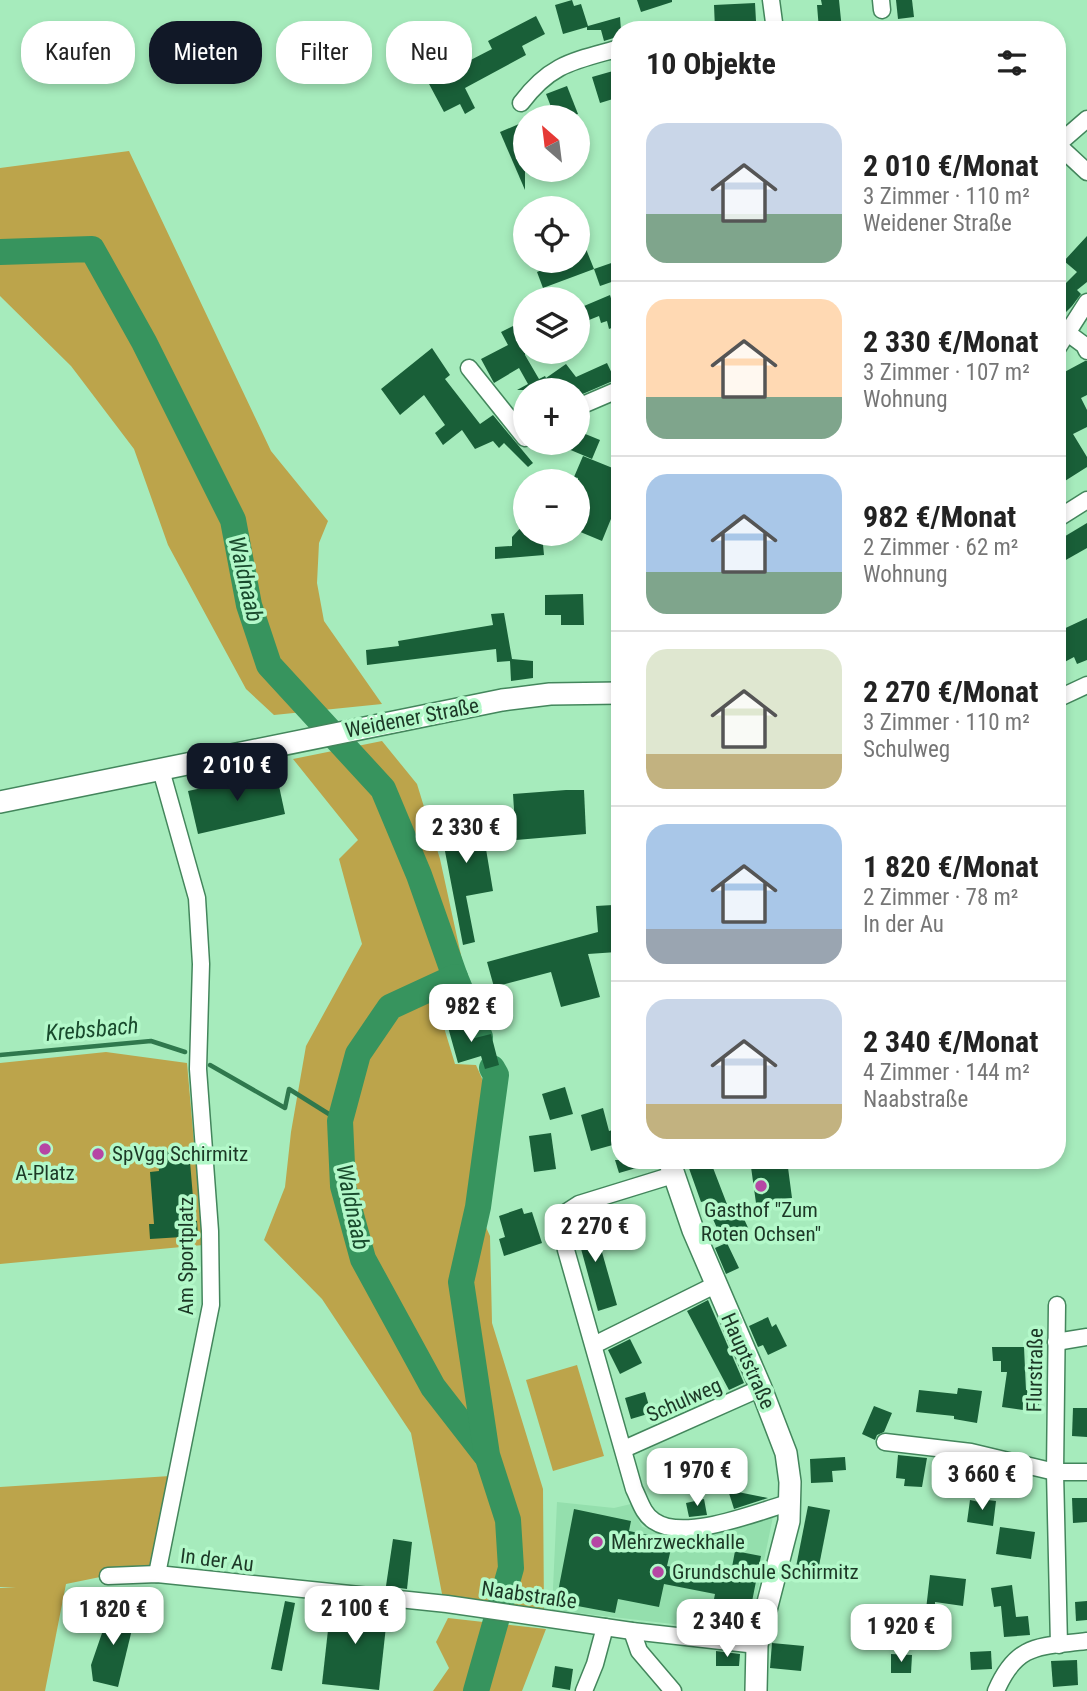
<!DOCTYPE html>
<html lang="de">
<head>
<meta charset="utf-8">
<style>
  body { margin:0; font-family:"Roboto Condensed",sans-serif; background:#f6f6f6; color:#222; height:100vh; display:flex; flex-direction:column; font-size:26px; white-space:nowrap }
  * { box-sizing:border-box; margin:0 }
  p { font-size:23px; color:#767676 }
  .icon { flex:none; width:38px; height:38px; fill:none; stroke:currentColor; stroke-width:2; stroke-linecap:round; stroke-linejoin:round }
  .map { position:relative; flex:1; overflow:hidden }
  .details { position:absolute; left:611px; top:21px; width:455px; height:1148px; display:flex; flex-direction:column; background:#fff; border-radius:28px; box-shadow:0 4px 10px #0003 }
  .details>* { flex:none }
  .guide { position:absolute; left:21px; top:21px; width:485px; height:63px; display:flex; gap:14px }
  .needle { width:46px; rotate:332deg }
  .buttons { position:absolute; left:513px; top:105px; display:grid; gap:14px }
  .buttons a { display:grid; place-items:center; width:77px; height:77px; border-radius:50%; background:#fff; box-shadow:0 4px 10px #0003; font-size:35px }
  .price { position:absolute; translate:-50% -60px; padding:0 16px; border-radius:14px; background:#fff; color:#222; font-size:23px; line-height:46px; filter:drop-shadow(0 2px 4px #0008) }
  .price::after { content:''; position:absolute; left:50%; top:42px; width:21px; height:16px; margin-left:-10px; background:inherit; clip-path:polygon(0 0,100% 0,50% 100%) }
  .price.selected { background:#111827; color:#fff }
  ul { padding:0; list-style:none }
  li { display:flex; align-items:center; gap:21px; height:175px; padding:0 35px }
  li+li { border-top:2px solid #e0e0e0 }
  li span { display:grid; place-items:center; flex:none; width:196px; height:140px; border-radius:21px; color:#555 }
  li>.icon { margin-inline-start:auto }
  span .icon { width:84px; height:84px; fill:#fffc; stroke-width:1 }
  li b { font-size:30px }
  h2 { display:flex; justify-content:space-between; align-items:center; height:84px; padding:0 35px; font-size:30px }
  .pill { padding:0 24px; border-radius:28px; background:#fff; box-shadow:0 4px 10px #0003; font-size:24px; line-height:63px }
  .pill.selected { background:#111827; color:#fff }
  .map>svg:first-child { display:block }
  .built { fill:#94dfad }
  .green { fill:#bca44b }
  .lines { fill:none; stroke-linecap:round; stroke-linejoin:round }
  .stream { stroke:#2f784d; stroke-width:4.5 }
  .river { stroke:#37945e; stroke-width:26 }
  .building { fill:#195f38 }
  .minor-casing { stroke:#43865c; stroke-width:19 }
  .tertiary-casing { stroke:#43865c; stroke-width:24 }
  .minor { stroke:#fff; stroke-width:16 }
  .tertiary { stroke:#fff; stroke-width:21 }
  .poi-dot { fill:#b646a4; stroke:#b3f8c9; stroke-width:2.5 }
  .labels { text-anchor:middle; stroke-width:7; stroke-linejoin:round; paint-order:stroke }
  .street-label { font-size:21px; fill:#1c3826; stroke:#b3f8c9 }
  .poi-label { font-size:21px; fill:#1c3826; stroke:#b3f8c9; text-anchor:start }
  .water-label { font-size:23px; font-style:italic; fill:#194a2d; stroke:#b3f8c9 }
</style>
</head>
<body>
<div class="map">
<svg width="1087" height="1691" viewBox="0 0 1087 1691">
  <rect width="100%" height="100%" fill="#a6ebbc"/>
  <polygon class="built" points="557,1502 614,1508 631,1504 642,1527 677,1534 774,1512 750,1628 742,1632 552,1610"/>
  <g class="green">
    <polygon points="129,151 271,451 328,521 319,543 317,583 324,621 382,704 274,715 246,689 168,545 134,449 71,366 0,296 0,168"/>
    <polygon points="382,741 417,784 440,859 464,969 439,1011 455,1064 476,1065 484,1083 468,1188 490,1236 492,1323 543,1489 544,1609 443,1599 411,1433 322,1299 264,1240 285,1187 291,1132 306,1046 362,944 339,859 358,840 293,759"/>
    <polygon points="106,1052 187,1063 203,1245 0,1264 0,1063"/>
    <polygon points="577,1365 604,1456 553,1471 526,1380"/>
    <polygon points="170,1476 149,1567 66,1584 45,1691 0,1691 0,1588 16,1587 0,1587 0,1487"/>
    <polygon points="448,1618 546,1629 522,1691 433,1691 449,1668 436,1642"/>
  </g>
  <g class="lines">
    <g class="stream">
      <polyline points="0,1055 151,1041 185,1052"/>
      <polyline points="210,1065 285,1108 289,1089 340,1121"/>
    </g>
    <g class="river">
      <polyline points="0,252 92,249 144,342 233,520 249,605 269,665 383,789 419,875 455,977 480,1037"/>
      <polyline points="455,977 390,1007 358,1054 340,1121 343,1186 363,1259 433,1387 485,1454"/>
      <polyline points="476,1691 511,1568 508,1520 487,1455 461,1282 478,1207 496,1075 492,1068"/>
    </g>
  </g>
  <g class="building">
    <polygon points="572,0 574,6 581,4 588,26 620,17 621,30 620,30 620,36 604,41 601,30 587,30 587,27 563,34 555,5"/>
    <polygon points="637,0 672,0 672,2 641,12"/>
    <polygon points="821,0 839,0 842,30 819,30 817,5 822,5"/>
    <polygon points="896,0 912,0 914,17 898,19"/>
    <polygon points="755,3 756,21 738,23 738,27 715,29 714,5"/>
    <polygon points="536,16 545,34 522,46 526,55 465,88 475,108 465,114 460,104 444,112 428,82 492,49 488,41"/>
    <polygon points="620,69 620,92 611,94 613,99 600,103 592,77"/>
    <polygon points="567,86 578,114 569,117 555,117 546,94"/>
    <polygon points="519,124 525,137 525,190 500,132"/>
    <polygon points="578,229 594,269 543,288 537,272 554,265 552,261 578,261"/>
    <polygon points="1087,236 1087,282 1077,290 1081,294 1072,306 1057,321 1057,292 1077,272 1064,261"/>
    <polygon points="620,260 620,279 600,286 594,269"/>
    <polygon points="610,295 619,325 609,329 607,321 601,323 599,316 589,320 584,306"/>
    <polygon points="525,320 525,355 539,379 545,376 546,378 566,364 576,377 607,363 615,380 578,396 578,390 517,390 528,384 519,368 494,383 481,359 508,345 501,332"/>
    <polygon points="432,348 450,375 445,379 480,424 493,415 533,463 528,467 504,443 499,448 493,441 475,449 462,430 443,445 435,433 445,425 424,395 400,415 381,389"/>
    <polygon points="1085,361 1087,361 1087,395 1081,398 1087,410 1087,427 1073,434 1087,457 1087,467 1057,486 1057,376"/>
    <polygon points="578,431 600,440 592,459 554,443 578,443"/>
    <polygon points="583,456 620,471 620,511 615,509 602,541 578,531 578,478 574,477"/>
    <polygon points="525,523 525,534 542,534 544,555 495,559 495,547 512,546 512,537"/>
    <polygon points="1087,523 1087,548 1057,565 1057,541"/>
    <polygon points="583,594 584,625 561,625 561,615 545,615 545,595"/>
    <polygon points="504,613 512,659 533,661 533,678 511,681 510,661 497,662 496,649 367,665 366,650 399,646 398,641 493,625 491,614"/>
    <polygon points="1087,618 1087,660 1077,664 1074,657 1057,666 1057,632"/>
    <polygon points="276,772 285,814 198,834 188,791"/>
    <polygon points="566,790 584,790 586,834 516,840 513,794"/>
    <polygon points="480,813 493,891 466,896 475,942 463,945 439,820"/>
    <polygon points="613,905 617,952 588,954 600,997 561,1007 551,972 494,987 487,962 598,932 596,906"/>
    <polygon points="465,1015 471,1039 491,1034 499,1065 485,1069 481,1056 458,1063 446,1020"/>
    <polygon points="565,1087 573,1114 550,1120 542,1094"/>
    <polygon points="603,1108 609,1131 620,1128 620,1143 591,1151 581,1115"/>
    <polygon points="551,1133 556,1169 534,1172 529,1136"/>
    <polygon points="189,1150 195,1221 197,1221 198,1236 150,1239 149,1224 154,1224 150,1172 159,1171 157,1152"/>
    <polygon points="615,1160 650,1160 650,1164 619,1173"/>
    <polygon points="686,1160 710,1160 730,1212 739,1208 750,1232 727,1243 739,1268 726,1274 715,1248 724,1244 705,1201 701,1202"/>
    <polygon points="768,1160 787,1160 792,1198 756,1203 751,1167 768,1165"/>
    <polygon points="522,1208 524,1214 532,1212 542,1243 504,1256 499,1239 505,1237 499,1216"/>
    <polygon points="592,1217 617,1305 598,1311 574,1223"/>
    <polygon points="708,1300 744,1383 729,1390 687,1311"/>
    <polygon points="768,1317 772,1327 776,1324 787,1346 768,1355 763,1345 758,1347 749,1326"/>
    <polygon points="630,1339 642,1363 620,1374 608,1350"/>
    <polygon points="992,1347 1024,1347 1026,1390 1041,1392 1038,1412 1002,1407 1007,1372 1001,1372 1001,1361 993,1361"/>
    <polygon points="958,1388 982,1391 977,1423 954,1419 954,1416 916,1412 919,1390 957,1394"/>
    <polygon points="645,1392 651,1413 631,1419 625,1398"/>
    <polygon points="874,1406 892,1413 884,1432 877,1435 875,1440 862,1434"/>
    <polygon points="1073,1408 1087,1408 1087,1437 1072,1436"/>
    <polygon points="898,1455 927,1458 922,1487 904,1486 905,1479 896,1478"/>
    <polygon points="845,1457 846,1470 832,1471 833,1482 811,1483 810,1459"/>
    <polygon points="993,1470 1026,1476 1023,1496 990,1491"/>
    <polygon points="728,1490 768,1498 734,1509"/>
    <polygon points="1072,1498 1087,1498 1087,1522 1073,1523"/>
    <polygon points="704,1499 707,1515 689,1517 686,1503"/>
    <polygon points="979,1499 996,1501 993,1526 967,1522 970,1500 979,1502"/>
    <polygon points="808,1506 830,1510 817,1576 795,1572"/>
    <polygon points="574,1509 631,1521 629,1531 673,1540 667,1566 730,1578 735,1551 761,1556 747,1627 741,1626 740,1633 717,1630 717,1626 709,1624 715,1594 664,1584 659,1607 618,1599 615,1613 556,1602"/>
    <polygon points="1000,1527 1035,1532 1031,1559 996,1554"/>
    <polygon points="393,1539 412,1542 407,1589 386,1586"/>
    <polygon points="930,1575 966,1579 963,1606 935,1602 935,1644 912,1644 912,1618 925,1618"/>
    <polygon points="1012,1585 1016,1617 1028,1616 1030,1635 1004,1637 1001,1606 994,1607 991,1588"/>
    <polygon points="285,1601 295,1603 282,1671 271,1669"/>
    <polygon points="1087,1601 1087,1620 1076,1621 1075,1602"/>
    <polygon points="331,1603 388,1608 379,1690 322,1684"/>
    <polygon points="111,1607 136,1613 118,1687 93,1681 91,1665"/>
    <polygon points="772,1643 804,1646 801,1671 770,1668"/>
    <polygon points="716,1651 740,1654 739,1666 716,1666"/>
    <polygon points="991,1651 992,1669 971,1670 970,1652"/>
    <polygon points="891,1654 912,1655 911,1673 891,1673"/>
    <polygon points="1077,1660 1078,1685 1053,1687 1051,1661"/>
    <polygon points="555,1666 573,1669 570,1690 552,1687"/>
  </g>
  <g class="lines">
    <defs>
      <g id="minor">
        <polyline points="771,0 775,30"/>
        <polyline points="881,0 882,10"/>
        <path d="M521 103C551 63 574 61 620 48"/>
        <polyline points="1057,145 1087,119"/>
        <polyline points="1058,145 1087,172"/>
        <polyline points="1069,334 1084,345 1087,351"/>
        <polyline points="1057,349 1087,302"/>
        <polyline points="469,368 525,438"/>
        <polyline points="578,407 620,389"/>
        <polyline points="1057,519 1087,500"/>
        <polyline points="1057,699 1087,685"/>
        <path d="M673 1175 579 1204 559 1217 566 1250 634 1489C640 1501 643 1514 654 1521 684 1542 757 1512 791 1502"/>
        <polyline points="1057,1305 1055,1472 1059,1645"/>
        <polyline points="1056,1342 1087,1337"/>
        <polyline points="594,1345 715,1285"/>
        <polyline points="885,1442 971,1452 1055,1472 1087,1472"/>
        <polyline points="624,1449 761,1388"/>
        <polyline points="157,1574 211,1305 210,1231 198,1069 201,964 197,898 161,770"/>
        <polyline points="108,1576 157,1574 447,1604 632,1631 757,1645"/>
        <polyline points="632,1631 639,1651 673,1691"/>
        <polyline points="584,1691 595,1664 605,1627"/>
        <path d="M996 1691C1017 1642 1040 1647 1087 1641"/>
      </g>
      <g id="tertiary">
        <polyline points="0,802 502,700 550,694 620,693"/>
        <polyline points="669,1160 693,1230 761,1388 786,1453 790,1482 789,1521 757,1645 756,1691"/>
      </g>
    </defs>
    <use href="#minor" class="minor-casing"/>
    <use href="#tertiary" class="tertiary-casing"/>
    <use href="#minor" class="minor"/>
    <use href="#tertiary" class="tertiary"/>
  </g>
  <g class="poi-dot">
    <circle cx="45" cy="1149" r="7"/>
    <circle cx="98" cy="1154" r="7"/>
    <circle cx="761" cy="1186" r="7"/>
    <circle cx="597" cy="1542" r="7"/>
    <circle cx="658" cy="1572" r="7"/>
  </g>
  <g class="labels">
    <g class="street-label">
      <text transform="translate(412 718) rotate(-11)" y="7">Weidener Straße</text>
      <text transform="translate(186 1256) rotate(-90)" y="7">Am Sportplatz</text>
      <text transform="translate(748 1361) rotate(66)" y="7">Hauptstraße</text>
      <text transform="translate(1035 1370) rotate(-89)" y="7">Flurstraße</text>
      <text transform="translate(684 1400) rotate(-24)" y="7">Schulweg</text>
      <text transform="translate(217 1560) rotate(7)" y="7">In der Au</text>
      <text transform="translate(529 1595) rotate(8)" y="7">Naabstraße</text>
    </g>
    <g class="poi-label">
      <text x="112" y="1161">SpVgg Schirmitz</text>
      <text x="45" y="1180" text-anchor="middle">A-Platz</text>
      <text x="761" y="1217" text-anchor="middle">Gasthof "Zum<tspan x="761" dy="24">Roten Ochsen"</tspan></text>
      <text x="611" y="1549">Mehrzweckhalle</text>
      <text x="672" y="1579">Grundschule Schirmitz</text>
    </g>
    <g class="water-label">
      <text transform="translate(246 579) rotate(77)" y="8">Waldnaab</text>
      <text transform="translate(92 1029) rotate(-5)" y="8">Krebsbach</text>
      <text transform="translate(353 1207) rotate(78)" y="8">Waldnaab</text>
    </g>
  </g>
</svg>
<div class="buttons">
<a><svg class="needle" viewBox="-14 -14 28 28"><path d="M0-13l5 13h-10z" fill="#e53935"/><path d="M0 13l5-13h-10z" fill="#767676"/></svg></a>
<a><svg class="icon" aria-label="locate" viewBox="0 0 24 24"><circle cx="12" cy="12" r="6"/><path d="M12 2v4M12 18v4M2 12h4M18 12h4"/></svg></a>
<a><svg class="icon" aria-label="layers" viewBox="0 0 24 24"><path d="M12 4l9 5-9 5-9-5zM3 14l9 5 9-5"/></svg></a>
<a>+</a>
<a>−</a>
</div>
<b class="price selected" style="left:237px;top:803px">2 010 €</b>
<b class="price" style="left:466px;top:865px">2 330 €</b>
<b class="price" style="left:471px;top:1044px">982 €</b>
<b class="price" style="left:595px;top:1264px">2 270 €</b>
<b class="price" style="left:697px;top:1508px">1 970 €</b>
<b class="price" style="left:982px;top:1512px">3 660 €</b>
<b class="price" style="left:355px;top:1646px">2 100 €</b>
<b class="price" style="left:113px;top:1647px">1 820 €</b>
<b class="price" style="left:727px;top:1659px">2 340 €</b>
<b class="price" style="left:901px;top:1664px">1 920 €</b>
<div class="guide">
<a class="pill">Kaufen</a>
<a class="pill selected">Mieten</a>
<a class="pill">Filter</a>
<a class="pill">Neu</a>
</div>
<section class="details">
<h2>10 Objekte<svg class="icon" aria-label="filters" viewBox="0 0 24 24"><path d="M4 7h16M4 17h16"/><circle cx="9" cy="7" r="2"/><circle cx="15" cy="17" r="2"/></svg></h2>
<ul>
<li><span style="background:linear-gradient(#c9d6e8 65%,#7fa58c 0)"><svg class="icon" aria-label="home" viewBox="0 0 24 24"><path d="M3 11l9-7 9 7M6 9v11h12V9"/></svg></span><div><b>2 010 €/Monat</b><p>3 Zimmer · 110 m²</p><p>Weidener Straße</p></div></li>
<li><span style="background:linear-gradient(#ffd9b3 70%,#7fa58c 0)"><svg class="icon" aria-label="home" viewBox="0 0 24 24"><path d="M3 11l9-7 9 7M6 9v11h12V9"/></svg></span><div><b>2 330 €/Monat</b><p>3 Zimmer · 107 m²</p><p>Wohnung</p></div></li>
<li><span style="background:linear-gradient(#a9c7e8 70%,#7fa58c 0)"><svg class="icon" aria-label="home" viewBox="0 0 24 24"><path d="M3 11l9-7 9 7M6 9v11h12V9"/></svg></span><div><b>982 €/Monat</b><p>2 Zimmer · 62 m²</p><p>Wohnung</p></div></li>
<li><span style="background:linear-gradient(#dfe7d0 75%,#c2b280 0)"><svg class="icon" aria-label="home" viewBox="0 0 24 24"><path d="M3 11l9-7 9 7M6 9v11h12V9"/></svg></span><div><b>2 270 €/Monat</b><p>3 Zimmer · 110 m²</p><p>Schulweg</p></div></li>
<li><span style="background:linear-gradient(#a9c7e8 75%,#9aa5b1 0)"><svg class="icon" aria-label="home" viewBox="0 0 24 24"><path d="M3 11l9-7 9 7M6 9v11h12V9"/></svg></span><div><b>1 820 €/Monat</b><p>2 Zimmer · 78 m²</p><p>In der Au</p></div></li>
<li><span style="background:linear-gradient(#c9d6e8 75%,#c2b280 0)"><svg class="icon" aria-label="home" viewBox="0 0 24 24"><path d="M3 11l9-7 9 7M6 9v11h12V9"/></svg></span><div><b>2 340 €/Monat</b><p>4 Zimmer · 144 m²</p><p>Naabstraße</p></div></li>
</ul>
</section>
</div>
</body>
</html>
